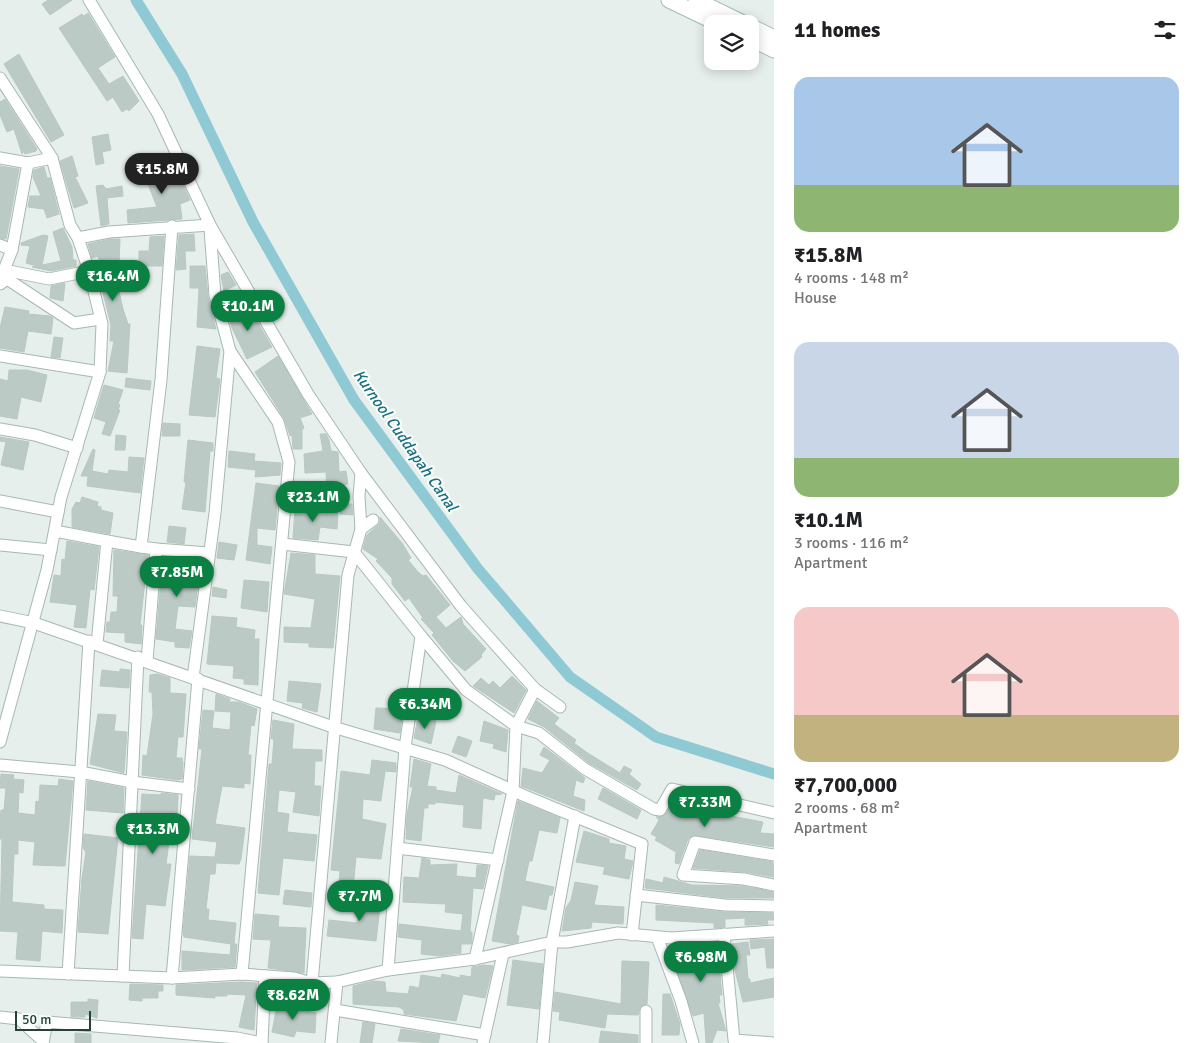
<!DOCTYPE html>
<html lang="en">
<head>
<meta charset="utf-8">
<style>
  body { margin:0; font-family:Signika,sans-serif; background:#f6f6f6; color:#202124; height:100vh; display:flex; flex-direction:column; font-size:19px; white-space:nowrap }
  * { box-sizing:border-box; margin:0 }
  p { font-size:16px; color:#757577 }
  .icon { flex:none; width:28px; height:28px; fill:none; stroke:currentColor; stroke-width:2; stroke-linecap:round; stroke-linejoin:round }
  .map { position:relative; flex:1; overflow:hidden }
  .drawer { display:flex; flex-direction:column; background:#fff; width:425px }
  .drawer>* { flex:none }
  .buttons { position:absolute; left:704px; top:15px; display:grid; gap:10px }
  .buttons a { display:grid; place-items:center; width:55px; height:55px; border-radius:10px; background:#fff; box-shadow:0 2px 12px #0003; font-size:25px }
  .scale { position:absolute; left:15px; bottom:12px; width:76px; box-sizing:border-box; padding-left:5px; border:2px solid #24423a; border-top:0; font-size:14px; line-height:18px; white-space:nowrap; color:#24423a; -webkit-text-stroke:4px #f7fbf9; paint-order:stroke }
  .price { position:absolute; translate:-50% -42px; padding:0 11px; border-radius:18px; background:#0b8043; color:#fff; font-size:16px; line-height:32px; filter:drop-shadow(0 1px 2px #0008) }
  .price::after { content:''; position:absolute; left:50%; top:30px; width:15px; height:11px; margin-left:-8px; background:inherit; clip-path:polygon(0 0,100% 0,50% 100%) }
  .price.on { background:#222; color:#fff }
  ul { padding:0; list-style:none }
  li { display:grid; align-content:center; gap:10px; height:265px; padding:0 20px }
  li span { display:grid; place-items:center; height:155px; border-radius:15px; color:#555 }
  li>.icon { margin-inline-start:auto }
  span .icon { width:90px; height:90px; fill:#fffc; stroke-width:1 }
  li b { font-size:21px }
  h2 { display:flex; justify-content:space-between; align-items:center; height:60px; padding:0 20px; font-size:21px }
  main { display:flex; flex:1; min-height:0 }
  .map>svg:first-child { display:block }
  .lines { fill:none; stroke-linecap:round; stroke-linejoin:round }
  .canal { stroke:#8ec9d4; stroke-width:11 }
  .building { fill:#bbcac4; stroke:#b8c9c2 }
  .street-casing { stroke:#a8b8b2; stroke-width:13 }
  .secondary-casing { stroke:#a4bbb3; stroke-width:17 }
  .street { stroke:#fff; stroke-width:11 }
  .secondary { stroke:#fff; stroke-width:15 }
  .labels { text-anchor:middle; stroke-width:4.5; stroke-linejoin:round; paint-order:stroke }
  .water-label { font-size:16px; font-style:italic; fill:#1c6f80; stroke:#f7fbf9 }
</style>
</head>
<body>
<main>
<div class="map">
<svg width="774" height="1043" viewBox="0 0 774 1043">
  <rect width="100%" height="100%" fill="#e6efeb"/>
  <g class="lines">
    <polyline class="canal" points="136,0 182,74 253,222 354,400 478,569 570,677 656,737 774,774"/>
  </g>
  <g class="building">
    <polygon points="48,0 72,0 50,15 42,4"/>
    <polygon points="88,13 115,57 98,68 109,84 123,76 139,101 129,111 127,109 122,112 113,97 107,101 59,28 82,14 84,16"/>
    <polygon points="19,54 64,135 51,142 4,64"/>
    <polygon points="5,99 37,149 36,151 25,154 24,151 22,154 14,129 7,132 0,115 0,102"/>
    <polygon points="108,134 111,150 102,152 104,163 96,165 92,137"/>
    <polygon points="72,156 78,176 75,177 88,203 74,208 60,161"/>
    <polygon points="165,156 174,177 179,176 190,200 180,204 182,219 128,223 127,210 157,207 148,184 152,182 146,166"/>
    <polygon points="0,166 19,169 6,239 0,238"/>
    <polygon points="44,167 47,178 50,178 59,214 47,218 44,209 28,207 30,196 41,196 33,177 34,170"/>
    <polygon points="103,185 106,189 122,186 123,196 107,198 109,224 101,226 96,186"/>
    <polygon points="63,228 72,247 73,260 76,260 76,266 51,271 32,267 37,266 26,263 30,246 21,245 21,243 43,235 48,236 42,265 61,261 53,232"/>
    <polygon points="194,234 195,251 185,251 186,269 176,270 179,235"/>
    <polygon points="164,236 162,266 139,266 139,251 149,251 150,237"/>
    <polygon points="110,239 120,239 119,265 113,265 123,309 128,324 130,324 127,373 108,371 114,341 110,341 111,325 99,277 103,276 98,256 92,258 88,244"/>
    <polygon points="190,266 205,266 208,297 216,329 197,327 199,288 190,288"/>
    <polygon points="228,272 236,285 224,291 221,275"/>
    <polygon points="65,283 63,301 50,298 51,286"/>
    <polygon points="248,306 272,347 247,359 232,328 226,308 236,308 236,311"/>
    <polygon points="5,307 29,311 28,314 50,316 53,318 51,334 28,331 24,352 0,348 0,328"/>
    <polygon points="54,337 63,338 60,358 51,357"/>
    <polygon points="197,346 220,349 216,378 220,379 215,417 189,415"/>
    <polygon points="278,356 312,414 300,418 304,428 302,429 302,449 293,449 292,435 290,436 284,418 255,372"/>
    <polygon points="9,370 27,370 47,375 41,402 21,397 17,419 0,416 0,379 8,381"/>
    <polygon points="126,378 151,381 150,390 125,387"/>
    <polygon points="104,385 123,390 118,404 120,405 118,410 120,410 110,436 102,434 106,422 94,418"/>
    <polygon points="163,423 180,424 180,436 162,436"/>
    <polygon points="320,434 326,434 329,440 331,451 338,452 339,472 346,471 348,484 339,485 341,493 296,503 298,488 327,492 326,472 305,473 304,454 323,451"/>
    <polygon points="116,435 126,436 125,450 115,450"/>
    <polygon points="0,437 29,442 23,470 1,465 6,442 0,441"/>
    <polygon points="188,440 213,443 213,451 210,451 205,512 182,509 186,482 184,482"/>
    <polygon points="93,449 95,450 92,471 108,474 109,470 128,472 129,457 144,458 140,493 87,486 88,476 81,476"/>
    <polygon points="229,451 255,454 254,461 281,463 280,475 255,477 256,470 228,467"/>
    <polygon points="256,483 279,486 275,530 257,528 257,545 272,547 270,564 246,560"/>
    <polygon points="82,497 98,502 97,506 101,507 101,510 113,513 110,534 72,527 72,509 76,502 80,503"/>
    <polygon points="340,504 352,504 353,515 340,514"/>
    <polygon points="295,508 338,513 337,529 320,527 318,540 293,538"/>
    <polygon points="380,517 402,543 411,558 408,560 418,572 423,576 426,575 450,605 436,617 446,628 461,617 463,624 486,649 481,655 482,657 465,671 453,661 432,635 434,633 421,619 423,618 409,598 405,601 392,584 392,578 376,561 378,559 363,549 367,535 380,523"/>
    <polygon points="169,526 186,528 184,544 167,542"/>
    <polygon points="67,541 99,547 94,590 90,589 86,628 74,627 77,605 50,602 54,575 61,576 62,559 65,560"/>
    <polygon points="219,542 237,545 234,560 217,558"/>
    <polygon points="114,550 148,555 140,625 142,625 141,644 125,642 125,633 106,632 107,622 110,622 111,612 117,612 118,596 113,596"/>
    <polygon points="291,553 315,555 315,574 340,576 333,648 309,647 309,643 284,642 284,627 311,628 315,599 284,594"/>
    <polygon points="163,557 201,560 195,607 178,606 175,629 192,631 189,648 175,647 175,642 156,639"/>
    <polygon points="244,580 269,582 267,612 241,608"/>
    <polygon points="213,587 227,590 226,598 212,596"/>
    <polygon points="212,616 237,618 236,627 255,630 254,639 259,639 258,685 244,684 244,679 233,678 234,666 207,664"/>
    <polygon points="120,669 130,670 129,688 100,686 102,670 120,672"/>
    <polygon points="157,674 170,678 170,693 186,694 183,737 178,737 176,758 182,758 183,763 182,779 178,780 142,775 143,755 147,756 153,714 152,692 149,692 150,675"/>
    <polygon points="512,676 526,690 514,713 473,686 481,678 489,685 493,681 500,688"/>
    <polygon points="289,681 321,684 317,712 302,708 303,703 287,701"/>
    <polygon points="216,694 230,699 229,702 239,702 257,709 254,726 251,725 248,755 251,755 250,784 244,783 244,788 222,786 215,824 245,828 241,859 239,864 216,863 215,874 210,874 206,909 209,909 208,920 236,923 234,944 237,944 235,967 182,970 182,951 230,955 231,944 184,937 183,933 190,856 215,857 217,842 192,839 202,749 199,749 203,710 214,711 212,728 230,730 231,712 215,711"/>
    <polygon points="537,701 559,718 554,724 576,740 574,743 586,752 620,773 624,766 632,770 629,774 641,784 637,790 589,763 544,727 528,719"/>
    <polygon points="376,708 403,709 400,733 374,729"/>
    <polygon points="98,714 116,715 114,731 127,732 124,773 90,764"/>
    <polygon points="418,718 436,721 431,744 414,738"/>
    <polygon points="273,720 294,724 292,749 322,750 322,761 315,761 314,786 321,786 319,816 293,812 296,792 279,790 277,812 289,814 287,832 317,835 314,861 283,858 279,895 258,893 269,764 272,764 274,739 271,739"/>
    <polygon points="484,721 508,730 506,752 493,748 494,744 480,741"/>
    <polygon points="458,736 472,741 466,757 452,752"/>
    <polygon points="544,747 585,778 583,783 576,780 573,796 585,800 584,811 521,786 523,768 542,773 550,760 540,755"/>
    <polygon points="414,759 431,764 427,786 436,787 436,790 456,793 459,775 502,794 495,795 494,800 483,798 481,829 463,827 464,805 435,802 435,804 428,804 428,808 424,808 421,841 406,839 407,814 413,787 410,787"/>
    <polygon points="372,760 396,763 396,772 385,771 381,801 363,799 362,819 386,824 381,859 356,857 353,888 358,888 357,902 330,901 331,886 339,887 340,871 331,870 341,771 370,775"/>
    <polygon points="1,774 14,775 13,779 24,780 23,793 19,792 18,813 35,815 36,801 39,802 40,785 58,786 59,779 73,781 65,866 33,865 35,842 18,840 18,854 14,854 12,902 44,905 44,909 63,910 62,933 42,931 40,961 16,959 18,932 0,931 2,839 0,839 0,820 1,810 4,810 6,788 0,788"/>
    <polygon points="88,781 124,788 123,813 86,810"/>
    <polygon points="603,788 641,810 637,819 598,799"/>
    <polygon points="161,793 178,795 177,820 172,820 166,864 171,864 165,906 146,904 143,939 132,938 142,794 161,795"/>
    <polygon points="681,799 700,807 699,810 763,822 760,833 774,834 774,847 693,835 688,839 679,864 675,863 676,852 655,840 657,837 651,834 659,820 656,817 664,816 675,800 680,803"/>
    <polygon points="518,801 560,818 557,833 539,830 532,861 529,861 525,881 554,887 552,895 549,895 546,910 522,905 516,935 519,936 518,942 510,944 492,941"/>
    <polygon points="584,831 609,839 609,843 626,846 624,859 633,861 629,879 603,874 605,867 576,862"/>
    <polygon points="84,834 118,838 108,934 78,932 82,878 86,852 83,848"/>
    <polygon points="700,850 773,862 774,877 745,872 693,868"/>
    <polygon points="422,858 430,860 430,865 457,864 456,876 476,878 477,865 488,866 483,889 473,888 470,932 472,932 472,938 471,944 461,944 461,953 440,956 421,954 422,940 398,937 399,924 461,931 463,914 445,912 446,904 403,902 404,877 419,878"/>
    <polygon points="664,877 692,885 743,886 774,892 774,898 726,898 645,888 646,879 663,883"/>
    <polygon points="575,882 598,886 594,905 624,907 623,924 592,922 591,928 562,931 566,908 571,900"/>
    <polygon points="285,890 312,893 311,907 283,904"/>
    <polygon points="360,897 385,899 384,908 380,907 376,941 327,936 329,920 357,923"/>
    <polygon points="656,905 724,912 773,913 774,920 767,920 768,924 748,925 745,925 745,918 725,919 725,927 714,928 714,923 656,920"/>
    <polygon points="255,914 279,916 278,927 306,928 304,973 268,968 271,940 253,939"/>
    <polygon points="774,939 774,968 767,968 765,947 751,949 750,940"/>
    <polygon points="748,942 750,955 746,955 748,979 750,979 750,983 774,978 774,997 743,1002 735,970 732,944"/>
    <polygon points="699,944 699,946 717,944 722,995 719,995 720,1003 718,1003 726,1031 717,1030 712,1043 706,1043 704,1013 693,1016 669,949 669,945"/>
    <polygon points="513,960 543,964 539,1009 507,1005"/>
    <polygon points="622,961 649,962 647,1004 640,1007 638,1015 607,1014 605,1028 559,1020 560,1012 553,1011 555,992 621,1004"/>
    <polygon points="484,965 493,966 485,998 463,994 456,1021 404,1014 404,1010 399,1007 353,1004 353,986 373,981 385,982 386,992 408,994 410,986 419,988 421,975 441,978 442,974 460,978 460,975 471,977 472,967"/>
    <polygon points="242,982 257,983 254,1030 239,1027 246,995 227,994 227,996 214,996 215,998 176,995 176,985"/>
    <polygon points="130,984 163,985 163,991 158,991 158,998 142,998 142,1001 129,1000"/>
    <polygon points="663,994 670,994 680,1024 679,1035 662,1035"/>
    <polygon points="88,999 98,1000 97,1018 85,1014 85,1017 71,1017 71,1002 88,1002"/>
    <polygon points="277,1005 316,1013 315,1033 296,1031 294,1037 272,1032"/>
    <polygon points="363,1022 375,1024 372,1043 360,1043"/>
    <polygon points="401,1029 440,1035 438,1043 398,1041"/>
    <polygon points="601,1031 638,1035 638,1043 599,1043"/>
    <polygon points="75,1033 91,1034 91,1043 75,1043"/>
  </g>
  <g class="lines">
    <defs>
      <g id="street">
        <polyline points="89,0 158,114 210,225 308,394 361,473 461,606 535,689 560,707"/>
        <polyline points="0,78 52,158 70,225 78,238 89,271 102,324 100,372 61,497 47,570 0,742"/>
        <polyline points="0,158 28,163 52,158"/>
        <polyline points="78,238 109,232 210,225"/>
        <polyline points="0,245 12,250 4,270 3,282 0,284"/>
        <polyline points="12,250 28,163"/>
        <polyline points="4,270 49,279 89,271"/>
        <polyline points="4,277 74,323 100,319"/>
        <polyline points="230,351 278,422 289,462 242,974"/>
        <polyline points="0,356 100,372"/>
        <polyline points="0,429 35,435 77,448"/>
        <polyline points="0,501 58,512"/>
        <polyline points="361,529 359,496 361,473"/>
        <polyline points="55,531 107,541 97,644"/>
        <polyline points="107,541 141,547"/>
        <polyline points="282,544 354,552 421,636 405,748 388,970"/>
        <polyline points="0,545 51,550"/>
        <polyline points="156,549 209,553"/>
        <polyline points="0,616 34,623 333,727 445,760 525,796 642,844 632,935"/>
        <polyline points="421,636 466,690 516,726 513,791 475,959"/>
        <polyline points="147,661 156,549 141,547 161,380 172,226"/>
        <polyline points="193,678 215,513 230,351 215,295 210,229"/>
        <polyline points="535,689 516,726 539,733 585,769 654,809 660,810 672,789 774,813"/>
        <polyline points="0,765 80,772 132,782 189,789"/>
        <polyline points="397,848 498,860"/>
        <polyline points="774,855 695,842 683,875 744,879 774,885"/>
        <polyline points="636,895 725,905 774,906"/>
        <polyline points="724,934 734,1040 774,1043"/>
        <polyline points="657,937 681,1001 693,1043"/>
        <polyline points="0,971 172,978 242,974 294,978 312,983 337,982 388,970 475,959 552,942 567,942 618,933 671,938 774,931"/>
        <polyline points="68,974 89,641"/>
        <polyline points="123,976 138,657"/>
        <polyline points="172,978 198,679"/>
        <polyline points="312,983 348,575 361,529 373,520"/>
        <polyline points="335,1010 485,1035"/>
        <polyline points="646,1011 646,1043"/>
        <polyline points="0,1017 19,1019 43,1041"/>
        <polyline points="43,1043 47,1022 237,1038 262,1043"/>
        <polyline points="262,1043 265,976"/>
        <polyline points="331,1043 337,982"/>
        <polyline points="483,1043 503,954"/>
        <polyline points="543,1043 552,942 575,816"/>
      </g>
      <g id="secondary">
        <polyline points="669,0 719,24"/>
        <polyline points="696,0 745,24"/>
        <polyline points="750,26 774,38"/>
        <polyline points="750,38 774,50"/>
      </g>
    </defs>
    <use href="#street" class="street-casing"/>
    <use href="#secondary" class="secondary-casing"/>
    <use href="#street" class="street"/>
    <use href="#secondary" class="secondary"/>
  </g>
  <g class="labels">
    <g class="water-label">
      <text transform="translate(406 440) rotate(55)" y="6">Kurnool Cuddapah Canal</text>
    </g>
  </g>
</svg>
<div class="buttons">
<a><svg class="icon" aria-label="layers" viewBox="0 0 24 24"><path d="M12 4l9 5-9 5-9-5zM3 14l9 5 9-5"/></svg></a>
</div>
<div class="scale">50 m</div>
<b class="price on" style="left:162px;top:195px">₹15.8M</b>
<b class="price" style="left:113px;top:302px">₹16.4M</b>
<b class="price" style="left:248px;top:332px">₹10.1M</b>
<b class="price" style="left:313px;top:523px">₹23.1M</b>
<b class="price" style="left:177px;top:598px">₹7.85M</b>
<b class="price" style="left:425px;top:730px">₹6.34M</b>
<b class="price" style="left:705px;top:828px">₹7.33M</b>
<b class="price" style="left:153px;top:855px">₹13.3M</b>
<b class="price" style="left:360px;top:922px">₹7.7M</b>
<b class="price" style="left:701px;top:983px">₹6.98M</b>
<b class="price" style="left:293px;top:1021px">₹8.62M</b>
</div>
<section class="drawer">
<h2>11 homes<svg class="icon" aria-label="filters" viewBox="0 0 24 24"><path d="M4 7h16M4 17h16"/><circle cx="9" cy="7" r="2"/><circle cx="15" cy="17" r="2"/></svg></h2>
<ul>
<li><span style="background:linear-gradient(#a9c7e8 70%,#8fb573 0)"><svg class="icon" aria-label="home" viewBox="0 0 24 24"><path d="M3 11l9-7 9 7M6 9v11h12V9"/></svg></span><div><b>₹15.8M</b><p>4 rooms · 148 m²</p><p>House</p></div></li>
<li><span style="background:linear-gradient(#c9d6e8 75%,#8fb573 0)"><svg class="icon" aria-label="home" viewBox="0 0 24 24"><path d="M3 11l9-7 9 7M6 9v11h12V9"/></svg></span><div><b>₹10.1M</b><p>3 rooms · 116 m²</p><p>Apartment</p></div></li>
<li><span style="background:linear-gradient(#f6c9c9 70%,#c2b280 0)"><svg class="icon" aria-label="home" viewBox="0 0 24 24"><path d="M3 11l9-7 9 7M6 9v11h12V9"/></svg></span><div><b>₹7,700,000</b><p>2 rooms · 68 m²</p><p>Apartment</p></div></li>
</ul>
</section>
</main>
</body>
</html>
